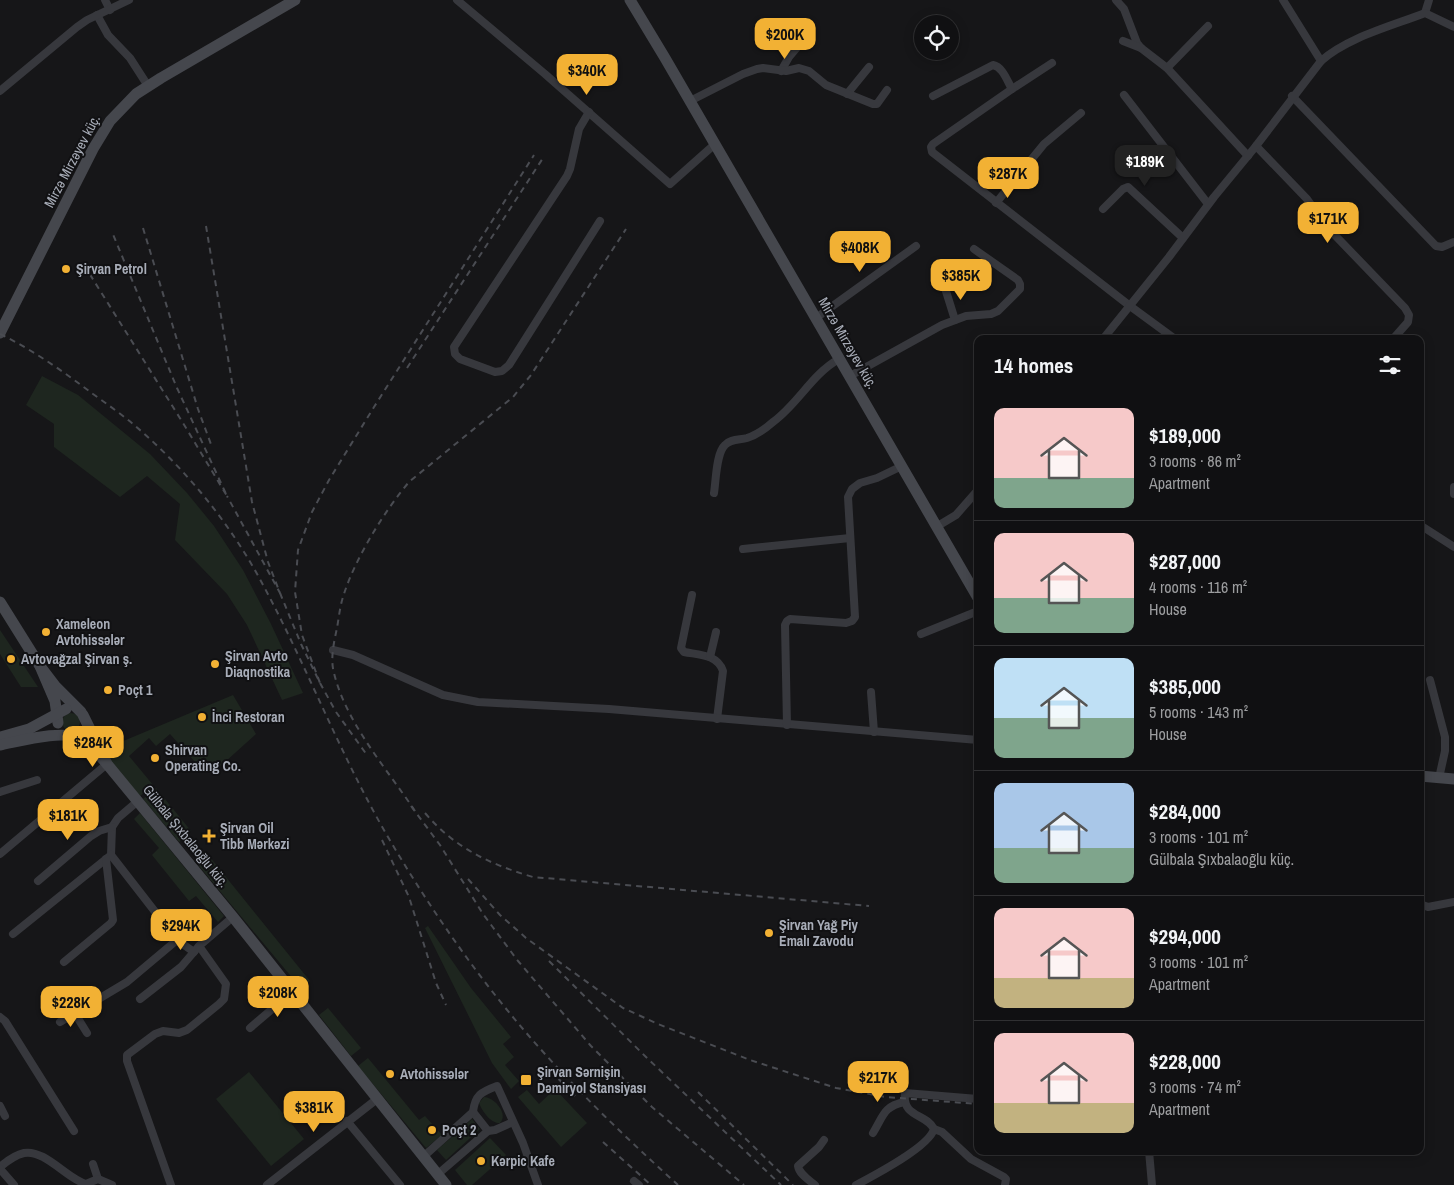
<!DOCTYPE html>
<html lang="en">
<head>
<meta charset="utf-8">
<style>
  body { margin:0; font-family:"Archivo Narrow",sans-serif; background:#19191b; color:#f1f3f6; height:100vh; display:flex; flex-direction:column; font-size:19px; white-space:nowrap }
  * { box-sizing:border-box; margin:0 }
  p { font-size:16px; color:#9c9d9f }
  .icon { flex:none; width:28px; height:28px; fill:none; stroke:currentColor; stroke-width:2; stroke-linecap:round; stroke-linejoin:round }
  .map { position:relative; flex:1; overflow:hidden }
  .drawer { position:absolute; left:974px; top:335px; width:450px; height:820px; display:flex; flex-direction:column; background:#101012; border-radius:10px; box-shadow:0 2px 12px #0003,0 0 0 1px #303032 }
  .drawer>* { flex:none }
  .controls { position:absolute; left:914px; top:15px; display:grid; gap:10px }
  .controls a { display:grid; place-items:center; width:45px; height:45px; border-radius:50%; background:#101012; box-shadow:0 2px 12px #0003,0 0 0 1px #303032; font-size:25px }
  .price { position:absolute; translate:-50% -42px; padding:0 11px; border-radius:10px; background:#f2b134; color:#111; font-size:16px; line-height:32px; filter:drop-shadow(0 1px 2px #0008) }
  .price::after { content:''; position:absolute; left:50%; top:30px; width:15px; height:11px; margin-left:-8px; background:inherit; clip-path:polygon(0 0,100% 0,50% 100%) }
  .price.selected { background:#222; color:#fff }
  ul { padding:0; list-style:none }
  li { display:flex; align-items:center; gap:15px; height:125px; padding:0 20px }
  li+li { border-top:1px solid #303032 }
  li span { display:grid; place-items:center; flex:none; width:140px; height:100px; border-radius:10px; color:#555 }
  li>.icon { margin-inline-start:auto }
  span .icon { width:60px; height:60px; fill:#fffc; stroke-width:1 }
  li b { font-size:21px }
  h2 { display:flex; justify-content:space-between; align-items:center; height:60px; padding:0 20px; font-size:21px }
  .map>svg:first-child { display:block }
  .green { fill:#1e261f }
  .lines { fill:none; stroke-linecap:round; stroke-linejoin:round }
  .street { stroke:#37383d; stroke-width:8 }
  .secondary { stroke:#45474d; stroke-width:11 }
  .rail { stroke:#4a4c52; stroke-width:2; stroke-dasharray:6 5; stroke-linecap:butt }
  .poi-dot { fill:#f2b134; stroke:#111113; stroke-width:2 }
  .labels { text-anchor:middle; stroke-width:4; stroke-linejoin:round; paint-order:stroke }
  .street-label { font-size:14px; fill:#a8adb8; stroke:#111113 }
  .poi-label { font-size:14px; font-weight:bold; fill:#a8adb8; stroke:#111113; text-anchor:start }
</style>
</head>
<body>
<div class="map">
<svg width="1454" height="1185" viewBox="0 0 1454 1185">
  <rect width="100%" height="100%" fill="#161618"/>
  <g class="green">
    <polygon points="42,376 78,395 150,454 187,493 214,526 243,570 271,624 303,693 282,700 247,625 227,594 175,540 180,504 147,476 120,497 54,447 54,424 26,405"/>
    <polygon points="0,630 38,687 21,687 0,654"/>
    <polygon points="233,695 256,734 215,771 204,757 196,763 170,734 156,746 149,738 129,756 153,785 140,796 112,764 106,750 109,747"/>
    <circle cx="71" cy="722" r="9"/>
    <polygon points="156,788 191,831 179,842 143,799"/>
    <polygon points="140,813 224,916 218,922 196,896 189,901 152,855 159,848 134,819"/>
    <polygon points="205,851 310,981 304,985 297,977 294,980 194,860"/>
    <polygon points="428,926 471,988 511,1037 503,1044 514,1057 505,1065 519,1081 511,1089 492,1063 425,928"/>
    <polygon points="328,1008 361,1048 351,1056 319,1015"/>
    <polygon points="368,1058 419,1120 425,1116 442,1135 426,1148 358,1066"/>
    <polygon points="249,1072 304,1139 271,1166 216,1099"/>
    <polygon points="555,1089 587,1123 561,1147 518,1097 527,1090 539,1104"/>
    <path d="M484 1097C494 1097 509 1114 500 1123 491 1124 482 1111 479 1103Z"/>
    <polygon points="472,1119 480,1129 446,1160 437,1150"/>
    <polygon points="490,1138 506,1155 472,1185 467,1185 455,1170"/>
  </g>
  <g class="lines">
    <g class="street">
      <polyline points="105,0 110,10"/>
      <polyline points="457,0 545,74 670,184 715,144"/>
      <polyline points="1116,0 1124,9 1137,43 1141,48 1167,68 1248,156"/>
      <polyline points="1283,0 1321,61"/>
      <polyline points="1425,13 1429,0"/>
      <polyline points="97,15 108,35 130,58 148,86"/>
      <polyline points="1123,41 1141,48"/>
      <polyline points="1052,63 1012,89 933,144 931,147 932,152 1130,306 1175,339"/>
      <polyline points="1167,68 1208,26"/>
      <polyline points="781,71 789,57 811,31"/>
      <polyline points="0,91 77,27 87,20 129,0"/>
      <polyline points="847,94 869,67"/>
      <polyline points="1124,95 1208,204"/>
      <path d="M933 96 993 65C1003 67 1007 81 1012 89"/>
      <polyline points="1292,96 1436,246 1442,247 1454,242"/>
      <polyline points="690,101 743,74 757,69 763,68 786,71 799,68 809,71 826,85 873,104 877,104 887,90"/>
      <polyline points="589,112 579,129 570,169 567,176 454,347 455,354 460,359 495,372 502,371 509,365 600,221"/>
      <polyline points="1256,146 1307,199 1327,227 1405,308 1409,315 1408,322 1393,339"/>
      <polyline points="996,203 1044,144 1081,113"/>
      <polyline points="1103,209 1123,189 1128,187 1183,238"/>
      <polyline points="945,288 955,320"/>
      <polyline points="816,318 916,246"/>
      <path d="M1103 339 1169 257 1214 197 1256 146 1321 61C1348 37 1392 26 1425 13L1454 27"/>
      <polyline points="850,376 942,325 966,316 991,314 998,311 1020,289 1020,284 1018,280 974,249"/>
      <polyline points="1454,487 1454,494"/>
      <path d="M714 493C716 481 716 453 725 445 730 439 740 440 747 438 756 435 765 429 773 422 798 404 812 374 839 359"/>
      <polyline points="1420,525 1454,547"/>
      <polyline points="936,527 956,515 978,490"/>
      <polyline points="743,549 850,538"/>
      <path d="M692 595 681 648 684 652C699 655 717 654 723 671L717 719"/>
      <polyline points="921,634 978,611"/>
      <polyline points="333,650 353,655 443,695 478,702 609,709 978,740"/>
      <polyline points="710,657 716,632"/>
      <polyline points="1430,680 1445,737 1445,751 1439,778"/>
      <polyline points="871,692 874,732"/>
      <polyline points="787,725 785,625 787,621 790,619 846,623 852,621 855,617 848,497 852,489 860,483 877,478 902,466"/>
      <polyline points="0,792 37,780"/>
      <polyline points="138,801 118,818 112,827 111,855 177,940 194,952"/>
      <polyline points="0,854 107,764"/>
      <polyline points="38,881 91,836 99,831 112,827"/>
      <polyline points="1420,904 1428,907 1454,902"/>
      <polyline points="13,934 111,855"/>
      <polyline points="64,962 111,923 113,920 106,859"/>
      <polyline points="140,999 181,967 199,946 233,917"/>
      <polyline points="74,1012 87,1033"/>
      <polyline points="0,1017 5,1021 74,1131"/>
      <polyline points="60,1022 127,982 177,940"/>
      <polyline points="250,1028 292,992"/>
      <polyline points="0,1106 5,1116"/>
      <polyline points="473,1112 488,1131"/>
      <polyline points="347,1121 400,1185"/>
      <polyline points="934,1129 942,1132 971,1159 1004,1177 1006,1179 1005,1185"/>
      <path d="M873 1133C884 1115 883 1107 904 1102"/>
      <polyline points="1149,1151 1152,1185"/>
      <path d="M423 1157 473 1112C475 1095 481 1092 497 1086L523 1143 538 1185"/>
      <polyline points="93,1164 98,1179"/>
      <path d="M0 1167C7 1161 15 1155 24 1153 45 1149 67 1179 86 1184L98 1179 112 1185"/>
      <polyline points="0,1169 14,1185"/>
      <polyline points="438,1174 488,1131 495,1130 513,1122"/>
      <polyline points="634,1181 639,1185"/>
      <polyline points="171,1185 127,1061 127,1055 155,1034 163,1031 179,1033 187,1030 219,1004 224,999 226,984 199,946"/>
      <polyline points="267,1185 377,1099"/>
      <path d="M815 1185C809 1180 799 1174 798 1166L819 1147 824 1140"/>
      <path d="M856 1185C873 1176 929 1147 934 1129 926 1113 902 1118 905 1093L978 1099"/>
    </g>
    <g class="secondary">
      <polyline points="630,0 665,58 978,598"/>
      <polyline points="0,333 93,149 110,121 136,94 161,78 295,0"/>
      <polyline points="0,602 40,666"/>
      <polyline points="58,723 55,701 40,666 56,687 81,712"/>
      <polyline points="1,737 29,729 66,709"/>
      <path d="M0 745C21 741 63 729 82 739 92 745 99 755 107 764L83 715"/>
      <polyline points="107,764 233,917 446,1185"/>
      <polyline points="1420,776 1454,779"/>
    </g>
    <g class="rail">
      <polyline points="206,226 252,502 268,562 280,593 227,496"/>
      <polyline points="143,228 198,409 212,447"/>
      <polyline points="84,265 183,423 227,496 177,388 112,232"/>
      <path d="M0 334C33 350 64 372 93 394 107 404 121 414 133 424 185 468 230 523 262 583 307 666 340 755 388 837 429 907 476 975 529 1036 575 1089 626 1138 678 1185"/>
      <polyline points="407,368 543,158"/>
      <polyline points="280,593 301,644 320,683 302,635 295,592 298,550 312,512 329,480 374,407 534,155"/>
      <polyline points="320,683 336,712 367,755"/>
      <polyline points="411,806 440,845 483,914 518,961 591,1046 652,1107 744,1185"/>
      <path d="M415 811C387 769 346 723 334 673 330 659 334 642 337 628 339 617 340 605 344 594 355 559 385 510 409 482L513 397 531 375 626 229"/>
      <path d="M425 813C455 848 489 864 533 877L869 906"/>
      <polyline points="382,840 409,897 436,983 446,1005"/>
      <polyline points="468,879 500,915 526,938 623,1008 658,1024 750,1060 836,1088 886,1097 978,1104"/>
      <polyline points="549,961 646,1057 781,1185"/>
      <polyline points="551,1071 575,1096"/>
      <polyline points="698,1092 793,1185"/>
      <polyline points="603,1142 651,1185"/>
    </g>
  </g>
  <g class="poi-dot">
    <circle cx="66" cy="269" r="5"/>
    <circle cx="46" cy="632" r="5"/>
    <circle cx="11" cy="659" r="5"/>
    <circle cx="215" cy="664" r="5"/>
    <circle cx="108" cy="690" r="5"/>
    <circle cx="202" cy="717" r="5"/>
    <circle cx="155" cy="758" r="5"/>
    <path d="M206.5 828.5h5v5h5v5h-5v5h-5v-5h-5v-5h5z"/>
    <circle cx="769" cy="933" r="5"/>
    <circle cx="390" cy="1074" r="5"/>
    <rect x="520" y="1074" width="12" height="12" rx="2.5"/>
    <circle cx="432" cy="1130" r="5"/>
    <circle cx="481" cy="1161" r="5"/>
  </g>
  <g class="labels">
    <g class="street-label">
      <text transform="translate(72 161) rotate(-62)" y="5">Mirzə Mirzəyev küç.</text>
      <text transform="translate(848 343) rotate(60)" y="5">Mirzə Mirzəyev küç.</text>
      <text transform="translate(186 836) rotate(51)" y="5">Gülbala Şıxbalaoğlu küç.</text>
    </g>
    <g class="poi-label">
      <text x="76" y="274">Şirvan Petrol</text>
      <text x="56" y="629">Xameleon<tspan x="56" dy="16">Avtohissələr</tspan></text>
      <text x="225" y="661">Şirvan Avto<tspan x="225" dy="16">Diaqnostika</tspan></text>
      <text x="21" y="664">Avtovağzal Şirvan ş.</text>
      <text x="118" y="695">Poçt 1</text>
      <text x="212" y="722">İnci Restoran</text>
      <text x="165" y="755">Shirvan<tspan x="165" dy="16">Operating Co.</tspan></text>
      <text x="220" y="833">Şirvan Oil<tspan x="220" dy="16">Tibb Mərkəzi</tspan></text>
      <text x="779" y="930">Şirvan Yağ Piy<tspan x="779" dy="16">Emalı Zavodu</tspan></text>
      <text x="537" y="1077">Şirvan Sərnişin<tspan x="537" dy="16">Dəmiryol Stansiyası</tspan></text>
      <text x="400" y="1079">Avtohissələr</text>
      <text x="442" y="1135">Poçt 2</text>
      <text x="491" y="1166">Kərpic Kafe</text>
    </g>
  </g>
</svg>
<div class="controls">
<a><svg class="icon" aria-label="locate" viewBox="0 0 24 24"><circle cx="12" cy="12" r="6"/><path d="M12 2v4M12 18v4M2 12h4M18 12h4"/></svg></a>
</div>
<b class="price" style="left:785px;top:60px">$200K</b>
<b class="price" style="left:587px;top:96px">$340K</b>
<b class="price selected" style="left:1145px;top:187px">$189K</b>
<b class="price" style="left:1008px;top:199px">$287K</b>
<b class="price" style="left:1328px;top:244px">$171K</b>
<b class="price" style="left:860px;top:273px">$408K</b>
<b class="price" style="left:961px;top:301px">$385K</b>
<b class="price" style="left:93px;top:768px">$284K</b>
<b class="price" style="left:68px;top:841px">$181K</b>
<b class="price" style="left:181px;top:951px">$294K</b>
<b class="price" style="left:278px;top:1018px">$208K</b>
<b class="price" style="left:71px;top:1028px">$228K</b>
<b class="price" style="left:878px;top:1103px">$217K</b>
<b class="price" style="left:314px;top:1133px">$381K</b>
<section class="drawer">
<h2>14 homes<svg class="icon" aria-label="filters" viewBox="0 0 24 24"><path d="M4 7h16M4 17h16"/><circle cx="9" cy="7" r="2"/><circle cx="15" cy="17" r="2"/></svg></h2>
<ul>
<li><span style="background:linear-gradient(#f6c9c9 70%,#7fa58c 0)"><svg class="icon" aria-label="home" viewBox="0 0 24 24"><path d="M3 11l9-7 9 7M6 9v11h12V9"/></svg></span><div><b>$189,000</b><p>3 rooms · 86 m²</p><p>Apartment</p></div></li>
<li><span style="background:linear-gradient(#f6c9c9 65%,#7fa58c 0)"><svg class="icon" aria-label="home" viewBox="0 0 24 24"><path d="M3 11l9-7 9 7M6 9v11h12V9"/></svg></span><div><b>$287,000</b><p>4 rooms · 116 m²</p><p>House</p></div></li>
<li><span style="background:linear-gradient(#bfe0f5 60%,#7fa58c 0)"><svg class="icon" aria-label="home" viewBox="0 0 24 24"><path d="M3 11l9-7 9 7M6 9v11h12V9"/></svg></span><div><b>$385,000</b><p>5 rooms · 143 m²</p><p>House</p></div></li>
<li><span style="background:linear-gradient(#a9c7e8 65%,#7fa58c 0)"><svg class="icon" aria-label="home" viewBox="0 0 24 24"><path d="M3 11l9-7 9 7M6 9v11h12V9"/></svg></span><div><b>$284,000</b><p>3 rooms · 101 m²</p><p>Gülbala Şıxbalaoğlu küç.</p></div></li>
<li><span style="background:linear-gradient(#f6c9c9 70%,#c2b280 0)"><svg class="icon" aria-label="home" viewBox="0 0 24 24"><path d="M3 11l9-7 9 7M6 9v11h12V9"/></svg></span><div><b>$294,000</b><p>3 rooms · 101 m²</p><p>Apartment</p></div></li>
<li><span style="background:linear-gradient(#f6c9c9 70%,#c2b280 0)"><svg class="icon" aria-label="home" viewBox="0 0 24 24"><path d="M3 11l9-7 9 7M6 9v11h12V9"/></svg></span><div><b>$228,000</b><p>3 rooms · 74 m²</p><p>Apartment</p></div></li>
</ul>
</section>
</div>
</body>
</html>
